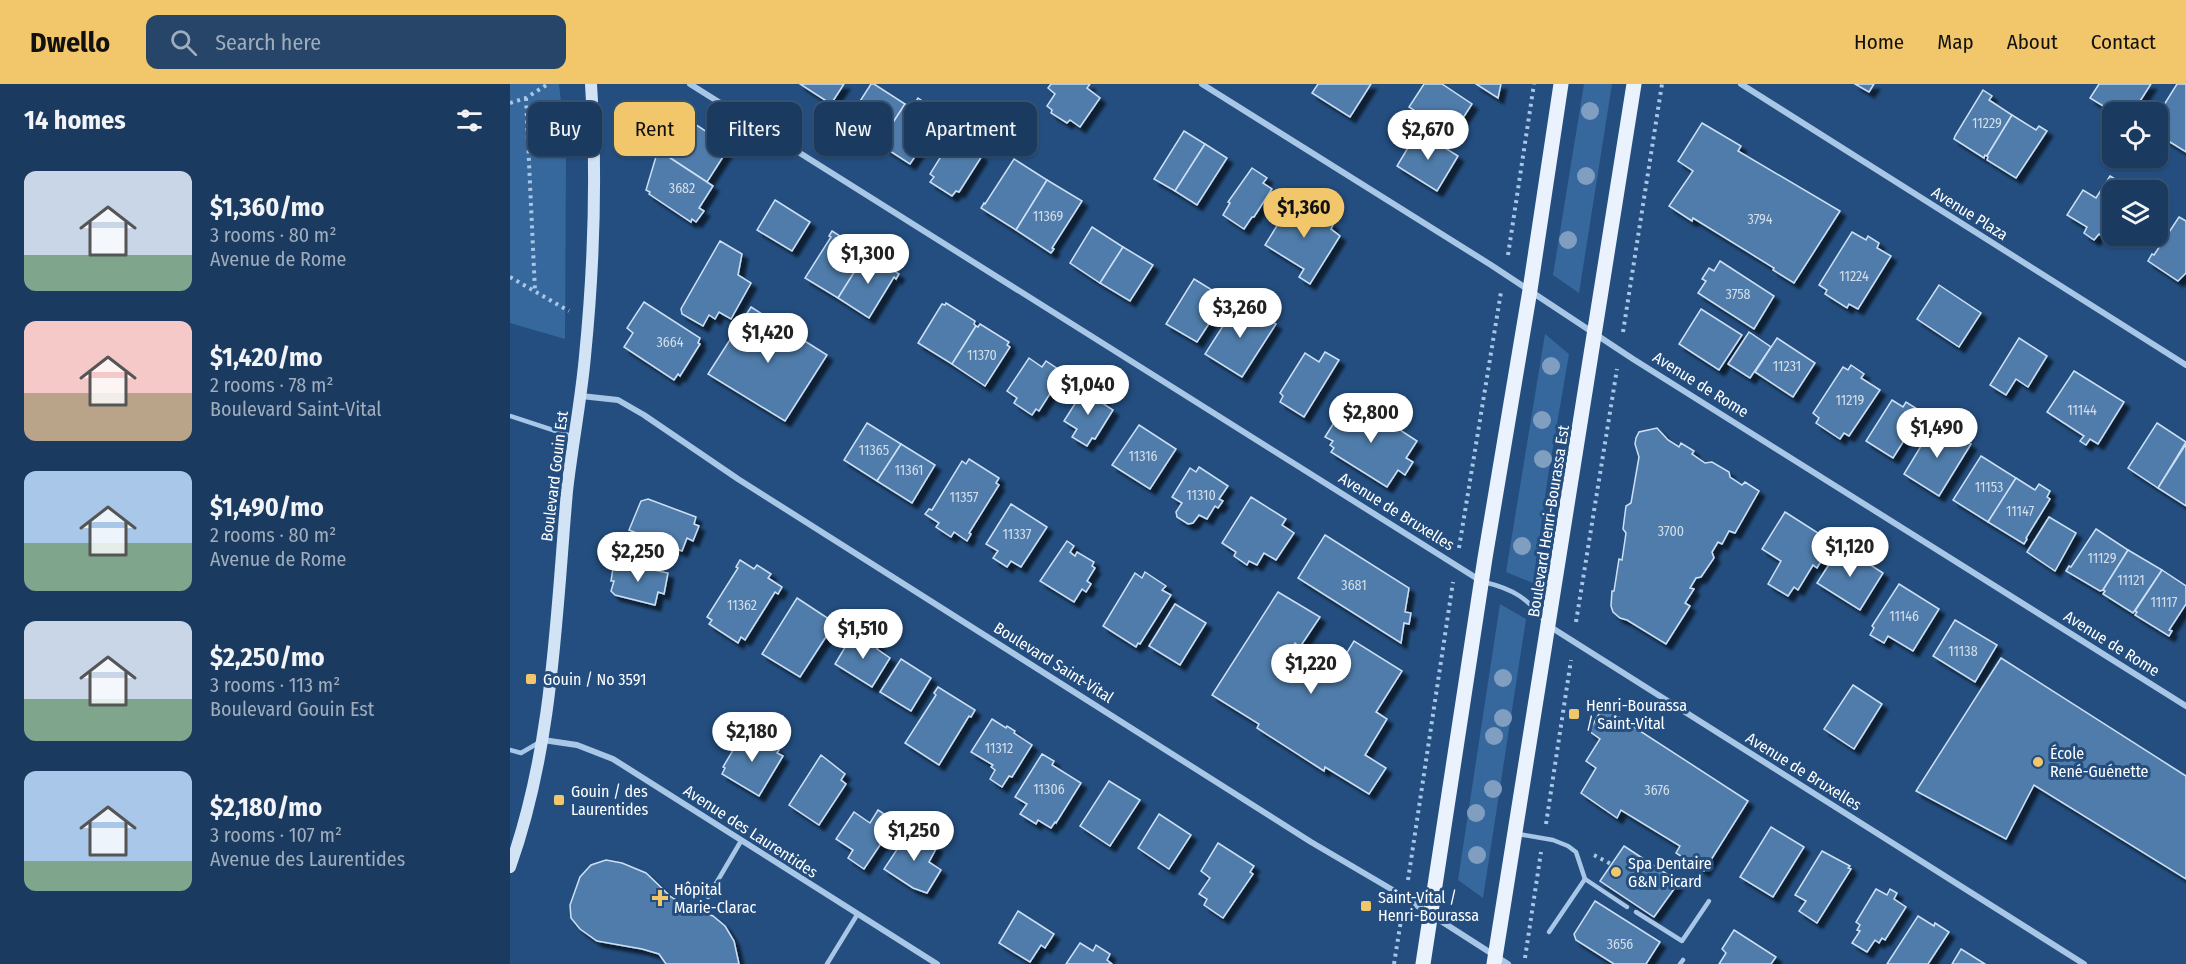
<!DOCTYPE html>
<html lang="en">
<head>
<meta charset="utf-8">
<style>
  body { margin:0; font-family:"Fira Sans Condensed",sans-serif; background:#274568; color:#f1f3f6; height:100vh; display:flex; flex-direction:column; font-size:22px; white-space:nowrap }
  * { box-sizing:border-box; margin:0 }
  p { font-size:20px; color:#9fadbd }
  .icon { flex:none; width:33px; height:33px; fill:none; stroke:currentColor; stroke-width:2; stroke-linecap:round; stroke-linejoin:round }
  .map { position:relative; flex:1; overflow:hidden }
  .details { display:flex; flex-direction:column; background:#1a3a5f; width:510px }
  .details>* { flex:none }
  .hud { position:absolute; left:18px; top:18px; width:570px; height:54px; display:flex; gap:12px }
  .fabs { position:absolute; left:1592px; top:18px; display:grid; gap:12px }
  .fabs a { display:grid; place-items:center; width:66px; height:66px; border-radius:12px; background:#1a3a5f; box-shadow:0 2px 4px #0004,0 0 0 2px #385474; font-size:30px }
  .price { position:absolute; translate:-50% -51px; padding:0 14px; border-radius:21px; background:#fff; color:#222; font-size:20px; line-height:39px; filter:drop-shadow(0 2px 3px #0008) }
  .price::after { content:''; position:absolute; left:50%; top:36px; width:18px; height:14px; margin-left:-9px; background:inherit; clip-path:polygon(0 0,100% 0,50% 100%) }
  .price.selected { background:#f2c66b; color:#111 }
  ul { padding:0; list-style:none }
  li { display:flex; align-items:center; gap:18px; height:150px; padding:0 24px }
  li span { display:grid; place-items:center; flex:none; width:168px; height:120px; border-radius:12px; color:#555 }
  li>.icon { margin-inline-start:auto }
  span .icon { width:72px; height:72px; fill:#fffc; stroke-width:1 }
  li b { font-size:26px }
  h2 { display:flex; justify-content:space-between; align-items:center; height:72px; padding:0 24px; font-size:26px }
  .tag { padding:0 21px; border-radius:12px; background:#1a3a5f; box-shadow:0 2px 4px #0004,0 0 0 2px #385474; font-size:21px; line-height:54px }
  .tag.selected { background:#f2c66b; color:#111 }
  header { display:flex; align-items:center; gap:36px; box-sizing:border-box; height:84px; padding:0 30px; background:#f2c66b; color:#111 }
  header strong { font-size:28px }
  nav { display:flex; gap:33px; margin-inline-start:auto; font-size:21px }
  .search { width:420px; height:54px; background:#274568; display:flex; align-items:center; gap:15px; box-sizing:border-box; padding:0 21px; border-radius:12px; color:#9fadbd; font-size:22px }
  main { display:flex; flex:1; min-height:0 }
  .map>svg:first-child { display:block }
  .green { fill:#37689d }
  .building { fill:#507baa; stroke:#cce0f5; stroke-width:1.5; filter:url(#shadow) }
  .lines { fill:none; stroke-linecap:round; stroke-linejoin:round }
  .path { stroke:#a8c6e6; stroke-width:4; stroke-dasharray:3 4.5; stroke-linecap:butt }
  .lane { stroke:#a8c6e6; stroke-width:4.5 }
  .street { stroke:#a8c6e6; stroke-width:6 }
  .secondary { stroke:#d2e3f6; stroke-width:12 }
  .primary { stroke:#eaf2fd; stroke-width:15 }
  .tree { fill:#809ec0 }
  .poi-dot { fill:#f2c66b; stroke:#234e7f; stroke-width:2 }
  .labels { text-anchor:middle; stroke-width:6; stroke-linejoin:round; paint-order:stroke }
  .number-label { font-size:14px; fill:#d3deea }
  .street-label { font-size:16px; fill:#fff; stroke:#234e7f }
  .poi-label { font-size:16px; fill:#fff; stroke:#234e7f; text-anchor:start }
</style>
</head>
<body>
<header>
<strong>Dwello</strong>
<div class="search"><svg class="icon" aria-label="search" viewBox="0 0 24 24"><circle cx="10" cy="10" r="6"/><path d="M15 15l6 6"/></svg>Search here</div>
<nav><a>Home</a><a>Map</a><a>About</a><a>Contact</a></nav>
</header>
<main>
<section class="details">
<h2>14 homes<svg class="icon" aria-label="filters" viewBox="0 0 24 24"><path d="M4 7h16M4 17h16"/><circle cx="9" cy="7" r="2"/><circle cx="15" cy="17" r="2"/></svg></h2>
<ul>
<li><span style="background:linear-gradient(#c9d6e8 70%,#7fa58c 0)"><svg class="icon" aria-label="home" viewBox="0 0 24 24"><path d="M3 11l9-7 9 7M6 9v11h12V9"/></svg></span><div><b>$1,360/mo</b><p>3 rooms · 80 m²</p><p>Avenue de Rome</p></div></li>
<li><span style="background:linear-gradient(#f6c9c9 60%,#b9a48a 0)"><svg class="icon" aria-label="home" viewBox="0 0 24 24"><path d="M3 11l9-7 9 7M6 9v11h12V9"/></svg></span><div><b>$1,420/mo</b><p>2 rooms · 78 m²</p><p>Boulevard Saint-Vital</p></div></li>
<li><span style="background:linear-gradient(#a9c7e8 60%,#7fa58c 0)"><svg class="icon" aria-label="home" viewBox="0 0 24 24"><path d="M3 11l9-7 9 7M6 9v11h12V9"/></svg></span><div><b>$1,490/mo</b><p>2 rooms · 80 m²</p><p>Avenue de Rome</p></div></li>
<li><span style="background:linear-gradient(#c9d6e8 65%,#7fa58c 0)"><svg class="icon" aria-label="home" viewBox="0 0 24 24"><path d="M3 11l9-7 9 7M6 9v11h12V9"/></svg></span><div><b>$2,250/mo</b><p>3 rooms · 113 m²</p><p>Boulevard Gouin Est</p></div></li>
<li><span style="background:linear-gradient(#a9c7e8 75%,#7fa58c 0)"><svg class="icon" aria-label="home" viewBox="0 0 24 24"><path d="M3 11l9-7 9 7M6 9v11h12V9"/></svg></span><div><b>$2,180/mo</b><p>3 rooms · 107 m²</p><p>Avenue des Laurentides</p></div></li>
</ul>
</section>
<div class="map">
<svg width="1676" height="880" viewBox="0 0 1676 880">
  <defs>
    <filter id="shadow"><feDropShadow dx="5.5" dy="5.5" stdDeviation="1.5" flood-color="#0009"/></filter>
  </defs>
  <rect width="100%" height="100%" fill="#234e7f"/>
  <g class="green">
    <polygon points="0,0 49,0 56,65 55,255 0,239"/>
    <polygon points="1074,0 1102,0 1069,209 1043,191"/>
    <polygon points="1035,250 1059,270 1038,392 1023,499 996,488"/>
    <polygon points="990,520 1016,535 973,814 948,796"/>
  </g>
  <g class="building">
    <polygon points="290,0 334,0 321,20"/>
    <polygon points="361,0 364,0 395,20 369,60 336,39"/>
    <polygon points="541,0 580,0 577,4 590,14 570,43 560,36 557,39 541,29 542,26 537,22 545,10 538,4"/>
    <polygon points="808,0 861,0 840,33 802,9"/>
    <polygon points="914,0 932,0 962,20 942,51 899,23"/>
    <polygon points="966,0 991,0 988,14"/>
    <polygon points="1345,0 1364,0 1359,8"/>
    <polygon points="1589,0 1641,0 1623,28 1603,28 1580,14"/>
    <polygon points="1667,0 1676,0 1676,68 1647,50 1647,32"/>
    <polygon points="1473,6 1482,12 1479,16 1502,31 1477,72 1475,71 1474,74 1444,55 1445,52"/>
    <polygon points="408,14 423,24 416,34 427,40 400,80 369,60 395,20 402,24"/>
    <polygon points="167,25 171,28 171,31 214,59 213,62 218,65 197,98 148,66 158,29"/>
    <polygon points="1502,31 1526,46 1529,42 1537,47 1506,94 1477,76 1478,73 1477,72"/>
    <polygon points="1192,39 1231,62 1228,67 1330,127 1284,199 1263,186 1264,184 1183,134 1182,137 1159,122 1183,87 1168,77"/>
    <polygon points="674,47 695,60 665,107 644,95"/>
    <polygon points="908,47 948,72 927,107 887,82"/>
    <polygon points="443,53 472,72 449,108 446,107 442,112 420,98 424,93 420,90"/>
    <polygon points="695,60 717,74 687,121 665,107"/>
    <polygon points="148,66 203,102 189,124 194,127 186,138 182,135 181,138 139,110 140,108 136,106"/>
    <polygon points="504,75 537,96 506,146 471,124 474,119 475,120"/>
    <polygon points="742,84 757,94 753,99 762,105 744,133 742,133 734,145 713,131 720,119 718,118"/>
    <polygon points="1600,92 1623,106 1602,106 1602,148 1597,155 1589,150 1584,156 1574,149 1577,143 1557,131 1573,106 1586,114"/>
    <polygon points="537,96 572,117 542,164 544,165 541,169 506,146"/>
    <polygon points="265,116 300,138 282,167 247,146"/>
    <polygon points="783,116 800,126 802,124 815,132 814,134 823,141 821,145 830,152 800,200 789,193 794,185 755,161"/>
    <polygon points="1669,133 1676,137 1676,189 1668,197 1638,177 1642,170 1644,171"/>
    <polygon points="582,143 613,163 590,199 560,179"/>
    <polygon points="322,147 355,168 353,171 355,171 328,214 295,194 321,153 319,152"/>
    <polygon points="1342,148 1356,156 1358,152 1369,159 1367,164 1381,172 1348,225 1339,220 1337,224 1315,210 1317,206 1309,201"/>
    <polygon points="210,157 232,170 228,191 241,199 221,235 209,228 205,235 199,231 193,242 172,230 171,225"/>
    <polygon points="613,163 643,181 620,217 590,199"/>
    <polygon points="358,170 389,190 386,195 384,193 359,234 328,214 355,171"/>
    <polygon points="1210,177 1264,212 1244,245 1188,209 1196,197 1192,195 1199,184 1204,187"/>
    <polygon points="684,195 702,206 693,221 706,229 687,258 656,240"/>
    <polygon points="1429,201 1471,229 1449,263 1407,235"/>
    <polygon points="729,217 766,240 732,293 695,270"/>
    <polygon points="134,218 190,254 188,259 190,260 170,292 168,290 164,296 114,263 123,249 117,244"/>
    <polygon points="436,219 465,237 464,240 466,242 442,280 408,259 432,220 435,221"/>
    <polygon points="241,223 317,271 275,337 198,290"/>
    <polygon points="1191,225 1232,251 1209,286 1169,260"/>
    <polygon points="470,240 499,258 497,261 500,263 475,302 442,280 466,242 468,243"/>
    <polygon points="1239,248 1261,263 1240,294 1218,280"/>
    <polygon points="1267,254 1305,279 1283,313 1245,288"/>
    <polygon points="1509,254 1537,272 1518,303 1506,295 1496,311 1480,301"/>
    <polygon points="815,268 829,276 794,333 770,318 773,312 770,309 795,269 809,278"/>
    <polygon points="519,274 532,283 536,277 551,287 547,293 550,294 529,327 526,325 522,331 504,319 507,314 497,307"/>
    <polygon points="1341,281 1354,290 1351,294 1370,306 1339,352 1334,349 1330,355 1306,339 1309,334 1303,329 1333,283 1338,286"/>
    <polygon points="1564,287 1614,318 1588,360 1580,355 1576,361 1570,357 1574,352 1537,328"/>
    <polygon points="580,303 595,313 592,319 603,326 585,355 582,354 577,362 562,353 567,345 554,337 573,307 576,309"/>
    <polygon points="1382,316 1393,323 1396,318 1412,328 1383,374 1356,357"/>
    <polygon points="835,321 843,327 845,324 849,326 852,321 907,357 896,374 903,378 895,391 888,386 877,403 821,368 824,364 820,361 823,357 815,353"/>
    <polygon points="357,339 391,360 367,397 334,376"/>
    <polygon points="1425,339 1461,360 1429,412 1394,390"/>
    <polygon points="1647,339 1676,358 1648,404 1618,384"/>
    <polygon points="629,341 666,365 640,405 602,381"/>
    <polygon points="1147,344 1158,356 1169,363 1171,359 1184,367 1182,370 1195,379 1202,378 1219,388 1220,393 1232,401 1235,398 1249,407 1225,449 1219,447 1212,460 1208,458 1202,468 1204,474 1191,493 1186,494 1180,504 1184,505 1175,519 1180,522 1156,560 1117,536 1110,534 1103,528 1101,522 1102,507 1104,507 1109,475 1112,476 1116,449 1113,445 1116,422 1121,419 1129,373 1125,360 1126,354 1129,348"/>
    <polygon points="391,360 425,381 402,419 367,397"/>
    <polygon points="1676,360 1676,422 1648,404"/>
    <polygon points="1471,372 1506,394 1478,438 1443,416"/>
    <polygon points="459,375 489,394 486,399 489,401 459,449 461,450 457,457 444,448 441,453 426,443 429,439 415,430 419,425 422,426 452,377 456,380"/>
    <polygon points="689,383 718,402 709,415 713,417 708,424 705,422 697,435 689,431 683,439 678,440 667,433 666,428 672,419 662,413 680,384 686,388"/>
    <polygon points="1506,394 1525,406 1529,400 1540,407 1537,413 1540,415 1516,454 1517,455 1514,460 1478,438"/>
    <polygon points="741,413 776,435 772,441 784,449 766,476 754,469 747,481 739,477 737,481 724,472 726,468 712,459"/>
    <polygon points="138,415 186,433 184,440 189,442 183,457 177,454 172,467 119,446 131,417"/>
    <polygon points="501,420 537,443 511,483 501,477 497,483 483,474 488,467 476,460"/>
    <polygon points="1275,428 1319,456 1309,471 1313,474 1307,484 1303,481 1288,506 1284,503 1278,512 1258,500 1271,477 1252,465"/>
    <polygon points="1539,433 1566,449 1545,487 1517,468"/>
    <polygon points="1586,445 1618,466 1593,506 1590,507 1556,487 1559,482 1561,483"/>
    <polygon points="815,451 899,504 895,528 901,529 899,540 894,539 891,559 788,494"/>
    <polygon points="557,457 564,462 560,468 565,472 567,468 584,478 582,482 585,484 577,497 581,500 576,508 572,505 564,518 530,497"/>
    <polygon points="1331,462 1373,489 1350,526 1307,499"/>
    <polygon points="1618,466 1652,486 1623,529 1593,510 1595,507 1593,506"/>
    <polygon points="230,476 244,485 247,481 261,490 258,494 272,503 268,510 265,508 235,556 231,553 228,559 199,540 202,536 197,533 228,484 226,483"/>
    <polygon points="104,478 158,489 154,510 148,508 145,521 105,511 101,507 104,497 101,497"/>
    <polygon points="1652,486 1676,502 1676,520 1659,546 1662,547 1659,552 1625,531 1627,528 1625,527"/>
    <polygon points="635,488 656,502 652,506 661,511 630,560 628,559 626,563 593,542 625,489 632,494"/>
    <polygon points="1389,500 1429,525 1403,567 1378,552 1374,559 1360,551 1364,544 1362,542"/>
    <polygon points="768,508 810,533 790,563 785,559 777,572 819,598 844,557 892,587 866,628 877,635 855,671 876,684 859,710 815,683 814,687 747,644 749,640 702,611"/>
    <polygon points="287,514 325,539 290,593 252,570"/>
    <polygon points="665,520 696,539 670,581 639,562"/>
    <polygon points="1445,536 1487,561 1465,598 1423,572"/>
    <polygon points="343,550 357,559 359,555 369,561 367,565 380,574 362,603 325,580"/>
    <polygon points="1491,574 1676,692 1676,795 1524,701 1496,755 1406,707"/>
    <polygon points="391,575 421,594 401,627 370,608"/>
    <polygon points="1343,601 1372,620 1344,665 1314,645"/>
    <polygon points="428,603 465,626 461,633 459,632 429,681 395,659 426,611 424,609"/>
    <polygon points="1093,623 1238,717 1194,787 1166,769 1170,762 1111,726 1107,734 1071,709 1086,684 1076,677 1090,655 1079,647"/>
    <polygon points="482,635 496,644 497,642 505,647 504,649 522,661 502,693 499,692 492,703 480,695 485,686 481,683 483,681 461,668"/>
    <polygon points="235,646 269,666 267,669 273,672 249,712 212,690 215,684 213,683"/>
    <polygon points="532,670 544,677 542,681 571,699 546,739 545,738 541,744 528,736 526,740 510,730 517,720 505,713"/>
    <polygon points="311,671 335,690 331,696 336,700 309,741 279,721"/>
    <polygon points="599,697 630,716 600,762 570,742"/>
    <polygon points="368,726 388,739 379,754 376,752 354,785 338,774 343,766 326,755 344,728 360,739"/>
    <polygon points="649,730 681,751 659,785 628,764"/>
    <polygon points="406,737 410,740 405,749 427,763 419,778 431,786 417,809 403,804 374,785"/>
    <polygon points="1261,743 1294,763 1263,813 1230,793"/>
    <polygon points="708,759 744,782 740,788 743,790 713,834 694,821 697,815 689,810 700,794 691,787"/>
    <polygon points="1114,762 1169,798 1144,833 1090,797"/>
    <polygon points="1312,767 1340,782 1338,784 1341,785 1307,839 1289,827 1296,817 1285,811"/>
    <polygon points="96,776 112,779 136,789 161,813 180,824 203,832 215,842 224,857 229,880 156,880 149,870 132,865 87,857 70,845 61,834 60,821 70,793 81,781"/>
    <polygon points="1366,805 1377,811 1380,805 1387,809 1384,815 1396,823 1375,856 1372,854 1369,859 1365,856 1357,868 1342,859 1350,847 1347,846 1350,841 1346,838"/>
    <polygon points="1085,817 1150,858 1136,880 1104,880 1066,856 1064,850"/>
    <polygon points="508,827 544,850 535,864 531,861 520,878 489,859"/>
    <polygon points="1408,832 1424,842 1425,839 1439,848 1418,880 1377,880"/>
    <polygon points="1224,846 1266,873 1261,880 1209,880 1216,869 1212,865"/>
    <polygon points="570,859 583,867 586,861 600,870 597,876 602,880 556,880"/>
    <polygon points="1451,865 1475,880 1442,880"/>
  </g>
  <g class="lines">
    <g class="path">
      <polyline points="16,14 25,207"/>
      <polyline points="0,19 16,14 38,0"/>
      <polyline points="998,171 1024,0"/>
      <polyline points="0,193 59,227"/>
      <polyline points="1113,248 1152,0"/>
      <polyline points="949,464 991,208"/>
      <polyline points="1066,538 1107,285"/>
      <polyline points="1036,740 1061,576"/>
      <polyline points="1084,771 1101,780"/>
      <polyline points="898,796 943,498"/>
      <polyline points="1015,874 1031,768"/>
      <polyline points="884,880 892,830"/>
    </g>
    <g class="lane">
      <polyline points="0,332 64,353"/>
      <path d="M974 498C1003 505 1018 514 1035 538"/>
      <polyline points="0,666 11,669 30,658"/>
      <polyline points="1008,750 1043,756 1058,762 1066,768 1075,795 1117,823"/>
      <polyline points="198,813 231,757"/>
      <polyline points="1126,828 1172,857 1199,817"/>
      <polyline points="1039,848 1075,795"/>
      <polyline points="317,880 347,831"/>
      <polyline points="1170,880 1173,876"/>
    </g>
    <g class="street">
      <polyline points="180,0 971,497"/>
      <polyline points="692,0 981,181 1123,275 1676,622"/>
      <polyline points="1231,0 1676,281"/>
      <polyline points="71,312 108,316 134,331 228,395 801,758 881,805 998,880"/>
      <polyline points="1039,542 1574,880"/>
      <polyline points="33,656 67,661 103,675 427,880"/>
    </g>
    <path class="secondary" d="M0 783C43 663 46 533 57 407 62 362 71 317 75 272 84 181 87 91 81 0"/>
    <g class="primary">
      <polyline points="913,880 975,474 1020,206 1051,0"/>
      <polyline points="984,880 1124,0"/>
    </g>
  </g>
  <g class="tree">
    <circle cx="1080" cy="27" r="9"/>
    <circle cx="1076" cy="92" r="9"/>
    <circle cx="1058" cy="156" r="9"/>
    <circle cx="1041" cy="282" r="9"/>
    <circle cx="1032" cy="336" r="9"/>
    <circle cx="1033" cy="375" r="9"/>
    <circle cx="1012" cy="462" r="9"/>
    <circle cx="993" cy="594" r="9"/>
    <circle cx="993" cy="634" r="9"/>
    <circle cx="984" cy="652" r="9"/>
    <circle cx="983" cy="705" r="9"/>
    <circle cx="966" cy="729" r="9"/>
    <circle cx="967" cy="771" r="9"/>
  </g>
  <g class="poi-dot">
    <rect x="15" y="589" width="12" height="12" rx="3"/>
    <rect x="1058" y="624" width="12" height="12" rx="3"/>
    <circle cx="1528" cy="678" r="6"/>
    <rect x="43" y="710" width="12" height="12" rx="3"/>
    <circle cx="1106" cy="788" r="6"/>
    <path d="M147 805h6v6h6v6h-6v6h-6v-6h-6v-6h6z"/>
    <rect x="850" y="816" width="12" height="12" rx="3"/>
  </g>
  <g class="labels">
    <g class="number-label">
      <text x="1477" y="44">11229</text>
      <text x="172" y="109">3682</text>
      <text x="538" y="137">11369</text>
      <text x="1250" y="140">3794</text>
      <text x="1344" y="197">11224</text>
      <text x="1228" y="215">3758</text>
      <text x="160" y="263">3664</text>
      <text x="472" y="276">11370</text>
      <text x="1277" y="287">11231</text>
      <text x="1340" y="321">11219</text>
      <text x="1572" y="331">11144</text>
      <text x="364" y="371">11365</text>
      <text x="633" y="377">11316</text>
      <text x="399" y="391">11361</text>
      <text x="1479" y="408">11153</text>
      <text x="691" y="416">11310</text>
      <text x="454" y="418">11357</text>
      <text x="1510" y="432">11147</text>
      <text x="1161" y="452">3700</text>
      <text x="507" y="455">11337</text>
      <text x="1592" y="479">11129</text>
      <text x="1621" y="501">11121</text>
      <text x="844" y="506">3681</text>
      <text x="1654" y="523">11117</text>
      <text x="232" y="526">11362</text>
      <text x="1394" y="537">11146</text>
      <text x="1453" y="572">11138</text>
      <text x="489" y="669">11312</text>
      <text x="539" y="710">11306</text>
      <text x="1147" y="711">3676</text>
      <text x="1110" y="865">3656</text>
    </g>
    <g class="street-label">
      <text transform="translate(1460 129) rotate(32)" y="6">Avenue Plaza</text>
      <text transform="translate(1191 300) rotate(32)" y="6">Avenue de Rome</text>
      <text transform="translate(44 392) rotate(-83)" y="6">Boulevard Gouin Est</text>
      <text transform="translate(887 427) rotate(32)" y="6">Avenue de Bruxelles</text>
      <text transform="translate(1038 437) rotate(-81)" y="6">Boulevard Henri-Bourassa Est</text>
      <text transform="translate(1602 559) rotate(32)" y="6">Avenue de Rome</text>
      <text transform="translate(544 578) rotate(32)" y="6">Boulevard Saint-Vital</text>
      <text transform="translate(1294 687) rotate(32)" y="6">Avenue de Bruxelles</text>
      <text transform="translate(241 747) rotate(33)" y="6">Avenue des Laurentides</text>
    </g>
    <g class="poi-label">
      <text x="33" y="601">Gouin / No 3591</text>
      <text x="1076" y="627">Henri-Bourassa<tspan x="1076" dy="18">/ Saint-Vital</tspan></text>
      <text x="1540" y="675">École<tspan x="1540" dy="18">René-Guénette</tspan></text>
      <text x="61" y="713">Gouin / des<tspan x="61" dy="18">Laurentides</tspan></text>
      <text x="1118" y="785">Spa Dentaire<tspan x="1118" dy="18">G&amp;N Picard</tspan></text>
      <text x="164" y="811">Hôpital<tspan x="164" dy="18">Marie-Clarac</tspan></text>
      <text x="868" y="819">Saint-Vital /<tspan x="868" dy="18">Henri-Bourassa</tspan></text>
    </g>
  </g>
</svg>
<div class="fabs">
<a><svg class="icon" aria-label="locate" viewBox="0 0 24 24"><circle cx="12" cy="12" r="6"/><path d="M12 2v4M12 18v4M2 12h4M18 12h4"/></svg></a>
<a><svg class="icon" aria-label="layers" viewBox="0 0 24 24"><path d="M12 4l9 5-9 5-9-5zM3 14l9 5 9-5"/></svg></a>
</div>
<b class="price" style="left:918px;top:77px">$2,670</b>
<b class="price selected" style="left:794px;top:155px">$1,360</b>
<b class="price" style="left:358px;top:201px">$1,300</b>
<b class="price" style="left:730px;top:255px">$3,260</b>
<b class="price" style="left:258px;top:280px">$1,420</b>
<b class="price" style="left:578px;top:332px">$1,040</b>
<b class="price" style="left:861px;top:360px">$2,800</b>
<b class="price" style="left:1427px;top:375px">$1,490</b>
<b class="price" style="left:1340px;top:494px">$1,120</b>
<b class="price" style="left:128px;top:499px">$2,250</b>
<b class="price" style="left:353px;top:576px">$1,510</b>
<b class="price" style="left:801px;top:611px">$1,220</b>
<b class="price" style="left:242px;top:679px">$2,180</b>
<b class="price" style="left:404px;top:778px">$1,250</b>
<div class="hud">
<a class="tag">Buy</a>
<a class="tag selected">Rent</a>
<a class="tag">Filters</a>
<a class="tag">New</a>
<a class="tag">Apartment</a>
</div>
</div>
</main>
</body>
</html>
